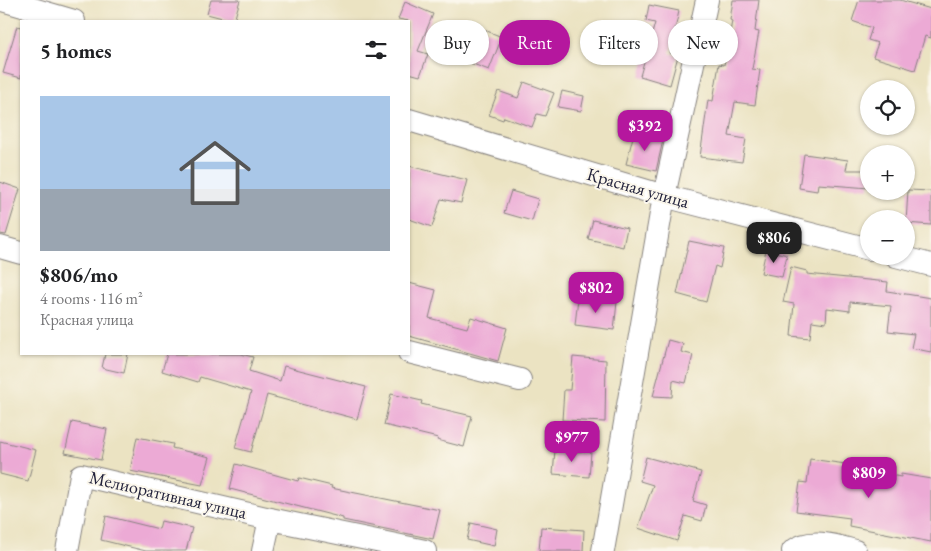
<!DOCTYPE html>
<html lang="en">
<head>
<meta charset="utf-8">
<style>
  body { margin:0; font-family:"EB Garamond",serif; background:#f2f2f2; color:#202124; height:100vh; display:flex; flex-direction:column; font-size:19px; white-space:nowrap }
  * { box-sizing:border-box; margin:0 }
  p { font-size:16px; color:#757577 }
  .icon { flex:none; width:28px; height:28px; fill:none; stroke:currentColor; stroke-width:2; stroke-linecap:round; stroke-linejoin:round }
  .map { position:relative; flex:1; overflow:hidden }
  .side { position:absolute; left:20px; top:20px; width:390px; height:335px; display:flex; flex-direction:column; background:#fff; border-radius:0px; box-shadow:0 1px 4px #0004 }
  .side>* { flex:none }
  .top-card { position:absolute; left:425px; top:20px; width:430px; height:45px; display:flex; gap:10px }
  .buttons { position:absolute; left:860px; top:80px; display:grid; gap:10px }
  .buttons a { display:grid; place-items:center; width:55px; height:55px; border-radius:50%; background:#fff; box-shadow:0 1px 4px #0004; font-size:25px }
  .price { position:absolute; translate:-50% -42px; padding:0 11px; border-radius:10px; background:#b5179e; color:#fff; font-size:16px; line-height:32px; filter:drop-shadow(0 1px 2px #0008) }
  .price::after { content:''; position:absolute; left:50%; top:30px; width:15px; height:11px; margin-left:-8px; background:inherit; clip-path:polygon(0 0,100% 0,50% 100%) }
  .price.on { background:#222; color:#fff }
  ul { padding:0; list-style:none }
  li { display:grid; align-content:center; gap:10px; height:265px; padding:0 20px }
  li+li { border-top:1px solid #e0e0e0 }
  li span { display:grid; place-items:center; height:155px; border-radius:0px; color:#555 }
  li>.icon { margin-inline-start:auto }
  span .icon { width:90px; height:90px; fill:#fffc; stroke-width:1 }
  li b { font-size:21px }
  h2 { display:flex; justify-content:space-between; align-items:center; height:60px; padding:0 20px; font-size:21px }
  .pill { padding:0 18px; border-radius:22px; background:#fff; box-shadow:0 1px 4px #0004; font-size:18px; line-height:45px }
  .pill.on { background:#b5179e; color:#fff }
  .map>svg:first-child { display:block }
  .building { fill:#ecaad5 }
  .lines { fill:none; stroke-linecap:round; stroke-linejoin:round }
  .minor-casing { stroke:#86827e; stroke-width:24 }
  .minor { stroke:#fff; stroke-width:22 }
  .labels { text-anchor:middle; stroke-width:4; stroke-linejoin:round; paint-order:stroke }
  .street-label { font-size:18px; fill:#22223b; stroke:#fbf7ec }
</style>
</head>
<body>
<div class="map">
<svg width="931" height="551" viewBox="0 0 931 551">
  <rect width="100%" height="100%" fill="#fbf7ec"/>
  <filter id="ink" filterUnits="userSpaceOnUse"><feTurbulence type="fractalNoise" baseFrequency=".02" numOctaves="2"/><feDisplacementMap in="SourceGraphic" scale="10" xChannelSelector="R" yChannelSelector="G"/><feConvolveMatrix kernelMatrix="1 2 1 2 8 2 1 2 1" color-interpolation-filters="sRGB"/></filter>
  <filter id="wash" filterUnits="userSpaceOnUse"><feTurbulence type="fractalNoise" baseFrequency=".0096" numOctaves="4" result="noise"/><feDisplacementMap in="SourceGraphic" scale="20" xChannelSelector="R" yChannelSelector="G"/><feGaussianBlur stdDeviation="1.12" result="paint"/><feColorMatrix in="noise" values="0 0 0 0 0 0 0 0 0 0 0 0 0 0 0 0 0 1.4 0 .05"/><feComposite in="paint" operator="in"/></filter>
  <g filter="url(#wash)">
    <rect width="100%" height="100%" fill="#ebe3c2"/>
    <g id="blocks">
      <g class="building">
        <polygon points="211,0 240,0 234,21 207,14"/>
        <polygon points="733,0 759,0 755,31 759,32 752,69 760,70 755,105 735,102 729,136 746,139 742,162 700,157 708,100 713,101 719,64 724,65 732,21 730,20"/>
        <polygon points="859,0 900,0 931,9 931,38 925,36 915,70 873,57 878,43 868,40 872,28 852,21"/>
        <polygon points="405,2 433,14 418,51 428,54 420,76 409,73 409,21 398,19"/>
        <polygon points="649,5 679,11 670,53 678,56 670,85 640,76 655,23 646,21"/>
        <polygon points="17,26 21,27 21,78 3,73"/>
        <polygon points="482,29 502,37 489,70 470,63"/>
        <polygon points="524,82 554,93 545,116 537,114 532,127 504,117 503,120 489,115 498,91 518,98"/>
        <polygon points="562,91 584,96 581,111 558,107"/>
        <polygon points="634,133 663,140 656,171 626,164"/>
        <polygon points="804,154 848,160 846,170 869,170 869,188 818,184 817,191 799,188"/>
        <polygon points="409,166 467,180 461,203 441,199 432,227 409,219"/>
        <polygon points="0,182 20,189 6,235 0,234"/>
        <polygon points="908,190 931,191 931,225 906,223"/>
        <polygon points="511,191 538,199 532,221 504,213"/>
        <polygon points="593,220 627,228 623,247 588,239"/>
        <polygon points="689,241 724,248 720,268 715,266 706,302 677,294"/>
        <polygon points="766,250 787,255 782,277 761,273"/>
        <polygon points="791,267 807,271 807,274 888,282 887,291 931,298 931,352 911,348 914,334 888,331 891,306 850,302 850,311 827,308 826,323 812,321 810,338 791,336 794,304 783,302"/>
        <polygon points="409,283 436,290 429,318 467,328 471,317 507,328 498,361 409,336"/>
        <polygon points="578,298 617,302 614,330 575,325"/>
        <polygon points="668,340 683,344 681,352 693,355 686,383 673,380 672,397 653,396"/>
        <polygon points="105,354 128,354 124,373 102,368"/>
        <polygon points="167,354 241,354 253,357 249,371 280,381 284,366 366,387 357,419 267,395 251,452 235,448 251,392 200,377 198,382 162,371"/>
        <polygon points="573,357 606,360 605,422 562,420 564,390 570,390"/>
        <polygon points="391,394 422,401 421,404 472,416 464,447 437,440 438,438 384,425"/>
        <polygon points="72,422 107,429 101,460 65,453"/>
        <polygon points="137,437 173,444 172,448 210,457 202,485 130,471"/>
        <polygon points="0,441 36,450 28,481 0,474"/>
        <polygon points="555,450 591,452 589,477 553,474"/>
        <polygon points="646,457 701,472 693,501 706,505 702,521 685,516 677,541 638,528 653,485 640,481"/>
        <polygon points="810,459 853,465 852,468 901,477 901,474 931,479 931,542 849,526 850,518 796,511 800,482 807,483"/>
        <polygon points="236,464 298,481 299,478 332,486 331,488 440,510 433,539 343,520 343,518 230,489"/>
        <polygon points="106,516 159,529 161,521 192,528 186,551 146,551 101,540"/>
        <polygon points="471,523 497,529 494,546 467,540"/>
        <polygon points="541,527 584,530 583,551 539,551"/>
      </g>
    </g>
  </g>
  <g filter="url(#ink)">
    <use href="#blocks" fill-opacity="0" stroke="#86827e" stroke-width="1"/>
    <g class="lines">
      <defs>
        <g id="minor">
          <polyline points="2,0 74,21"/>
          <polyline points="409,120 664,196 869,249"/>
          <polyline points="0,247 21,253"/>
          <polyline points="896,256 931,265"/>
          <polyline points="409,352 520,380"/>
          <polyline points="67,551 81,475 270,519 425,551"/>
          <polyline points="263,551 270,519"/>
          <polyline points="603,551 664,196 707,0"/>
          <path d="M793 551C810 537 837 546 855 551"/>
        </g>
      </defs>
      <use href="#minor" class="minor-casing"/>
      <use href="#minor" class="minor"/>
    </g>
  </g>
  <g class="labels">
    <g class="street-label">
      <text transform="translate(638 188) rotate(16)" y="6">Красная улица</text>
      <text transform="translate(168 495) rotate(13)" y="6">Мелиоративная улица</text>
    </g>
  </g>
</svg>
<div class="buttons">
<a><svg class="icon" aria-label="locate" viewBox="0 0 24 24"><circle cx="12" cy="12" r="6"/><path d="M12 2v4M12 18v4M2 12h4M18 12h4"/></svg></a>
<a>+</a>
<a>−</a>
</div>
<b class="price" style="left:645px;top:152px">$392</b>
<b class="price on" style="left:774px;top:264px">$806</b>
<b class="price" style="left:596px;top:314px">$802</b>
<b class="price" style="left:572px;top:463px">$977</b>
<b class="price" style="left:869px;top:499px">$809</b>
<div class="top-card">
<a class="pill">Buy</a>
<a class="pill on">Rent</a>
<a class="pill">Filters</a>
<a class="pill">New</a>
</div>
<section class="side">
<h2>5 homes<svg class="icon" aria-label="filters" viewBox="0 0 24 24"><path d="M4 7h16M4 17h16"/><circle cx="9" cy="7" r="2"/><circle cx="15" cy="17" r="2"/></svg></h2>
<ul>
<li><span style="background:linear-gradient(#a9c7e8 60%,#9aa5b1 0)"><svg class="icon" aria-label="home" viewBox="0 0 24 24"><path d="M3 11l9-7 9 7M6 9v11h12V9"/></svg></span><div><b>$806/mo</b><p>4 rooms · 116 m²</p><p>Красная улица</p></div></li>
</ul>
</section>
</div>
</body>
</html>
